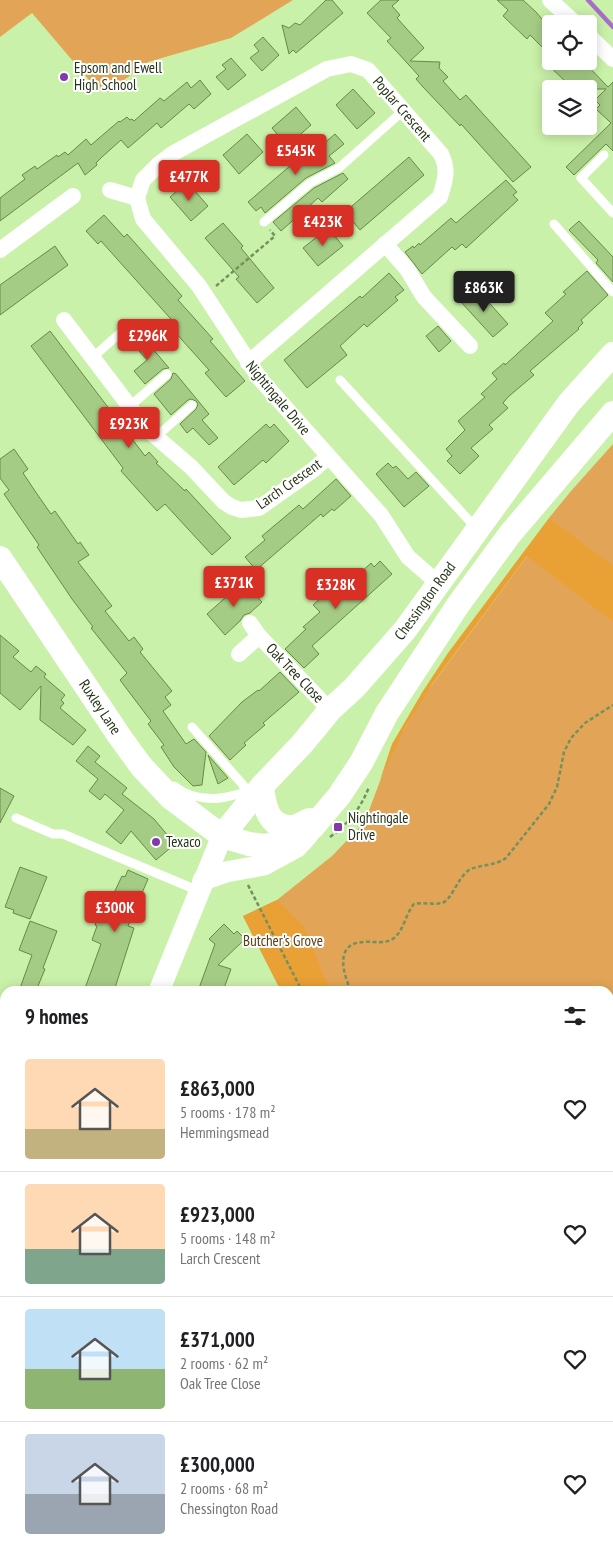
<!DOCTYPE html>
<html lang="en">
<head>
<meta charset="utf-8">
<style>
  body { margin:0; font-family:"PT Sans Narrow",sans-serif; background:#f2f2f2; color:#202124; height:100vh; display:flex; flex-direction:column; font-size:19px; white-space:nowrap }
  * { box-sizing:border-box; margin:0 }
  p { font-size:16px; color:#757577 }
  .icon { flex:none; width:28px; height:28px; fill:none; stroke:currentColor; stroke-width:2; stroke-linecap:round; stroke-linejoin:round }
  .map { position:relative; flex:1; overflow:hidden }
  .side { position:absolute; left:0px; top:986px; width:614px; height:571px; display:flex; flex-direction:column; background:#fff; border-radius:15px 15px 0 0; box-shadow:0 2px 12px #0003 }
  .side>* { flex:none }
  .buttons { position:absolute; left:542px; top:15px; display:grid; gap:10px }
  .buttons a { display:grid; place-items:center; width:55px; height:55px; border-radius:5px; background:#fff; box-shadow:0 2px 12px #0003; font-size:25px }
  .price { position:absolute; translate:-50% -42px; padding:0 11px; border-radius:5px; background:#d93025; color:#fff; font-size:16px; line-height:32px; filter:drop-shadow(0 1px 2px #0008) }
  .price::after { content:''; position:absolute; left:50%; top:30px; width:15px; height:11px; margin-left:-8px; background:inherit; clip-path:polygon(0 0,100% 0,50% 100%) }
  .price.current { background:#222; color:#fff }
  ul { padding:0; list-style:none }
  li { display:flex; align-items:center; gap:15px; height:125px; padding:0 25px }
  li+li { border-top:1px solid #e0e0e0 }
  li span { display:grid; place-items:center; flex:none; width:140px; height:100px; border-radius:5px; color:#555 }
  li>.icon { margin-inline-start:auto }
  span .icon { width:60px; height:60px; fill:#fffc; stroke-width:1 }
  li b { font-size:21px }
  h2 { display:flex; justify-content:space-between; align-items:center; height:60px; padding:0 25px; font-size:21px }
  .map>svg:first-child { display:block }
  .green { fill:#e2a557 }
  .forest { fill:#e9a035 }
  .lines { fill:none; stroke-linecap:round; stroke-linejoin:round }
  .stream { stroke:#a76ec9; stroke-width:4.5 }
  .building { fill:#a5cc85; stroke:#668a46 }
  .path { stroke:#75905f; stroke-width:2.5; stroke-dasharray:4 2.5; stroke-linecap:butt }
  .service { stroke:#fff; stroke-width:9 }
  .minor { stroke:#fff; stroke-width:16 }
  .tertiary { stroke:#fff; stroke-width:21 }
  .secondary { stroke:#fff; stroke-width:24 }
  .poi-dot { fill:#8339ab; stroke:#fff; stroke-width:2 }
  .labels { text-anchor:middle; stroke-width:4; stroke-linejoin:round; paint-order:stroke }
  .poi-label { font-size:15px; fill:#253418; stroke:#fff; text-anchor:start }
  .street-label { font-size:15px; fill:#253418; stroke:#fff }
  .park-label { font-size:15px; fill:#593b11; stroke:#fff }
</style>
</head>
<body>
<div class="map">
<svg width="613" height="1557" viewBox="0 0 613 1557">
  <rect width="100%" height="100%" fill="#caf1a9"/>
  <g class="green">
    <polygon points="0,0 293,0 231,38 148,62 108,92 95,87 32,13 0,37"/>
    <polygon points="613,444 613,1557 455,1557 455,1553 609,1552 609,991 281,991 243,916 277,900 332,856 358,829 368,813 391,752 423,697 525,559 555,524 549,518 571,491"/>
  </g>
  <g class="forest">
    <polygon points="549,518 613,566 613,622 527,556 433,683 406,726 380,780 392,744 423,691 448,653"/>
    <polygon points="277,900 304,927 325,979 333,991 281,991 243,916"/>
    <polygon points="609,1408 613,1408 613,1557 455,1557 455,1553 609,1552"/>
  </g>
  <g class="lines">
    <polyline class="stream" points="588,0 613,27"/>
  </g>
  <g class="building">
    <polygon points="326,0 332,0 343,13 296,53 293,50 289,54 282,25 289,28 295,23 300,25"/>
    <polygon points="381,0 399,0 392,6 400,15 397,18 424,48 410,61 440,62 439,68 448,77 443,81 460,100 466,95 531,167 513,182 461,124 460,126 423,87 416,79 419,76 387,41 391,38 367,13"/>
    <polygon points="497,0 523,0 536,12 551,30 551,56 530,35 527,39 503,16 508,10"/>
    <polygon points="263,37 279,55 262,71 250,58 259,51 254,45"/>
    <polygon points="231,58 246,75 228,90 216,77 226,69 222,65"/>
    <polygon points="544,61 583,61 608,87 613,82 613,151 606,144 574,175 566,167 611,123 596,109 600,105 595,100 606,89 562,89 567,83"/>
    <polygon points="200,80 211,94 194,109 189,104 161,128 157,123 128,148 121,140 102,157 96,163 97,165 85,175 78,163 0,221 0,198 25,179 22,175 35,166 37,169 57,155 58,157 65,152 68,155 86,139 91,145 119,121 120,122 127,117 130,120 132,119 134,121 160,98 164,101 187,82 191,88"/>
    <polygon points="353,89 375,113 357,129 336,105"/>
    <polygon points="296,107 311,125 287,146 272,128"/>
    <polygon points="247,134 263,152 239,174 223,155"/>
    <polygon points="335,134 344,144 329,156 335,163 306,178 265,213 261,207 256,211 248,202 290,166 294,169"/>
    <polygon points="409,157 424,175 360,230 345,212"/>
    <polygon points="343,173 348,179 322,202 318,198 281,231 273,222 314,188"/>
    <polygon points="506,180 517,192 513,195 518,200 466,248 462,244 455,250 452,247 422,274 405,252 413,246 414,248 419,243 420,245 451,218 456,223"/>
    <polygon points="187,182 208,206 191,221 170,197"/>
    <polygon points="104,215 124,237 127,234 182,296 178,300 213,339 210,341 245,381 226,397 205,373 209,370 174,331 178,327 101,241 98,244 86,231"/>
    <polygon points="579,221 613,257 613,282 596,263 598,260 569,230"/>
    <polygon points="223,223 243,246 241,248 274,288 257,303 236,279 239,277 205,238"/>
    <polygon points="328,228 343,246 318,266 303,248"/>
    <polygon points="55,246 68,265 0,315 0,285"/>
    <polygon points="587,271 608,295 581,320 583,323 578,328 579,329 530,371 534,375 508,397 503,403 508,408 489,425 493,429 471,448 479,456 460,474 447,461 452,456 446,449 465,430 458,421 485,397 481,394 497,379 492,373 504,363 505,365 553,321 545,313 566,294 563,292"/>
    <polygon points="389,273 404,290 395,297 398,300 367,327 364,324 340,346 347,355 307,388 284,360 360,296 362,298"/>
    <polygon points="476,288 508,324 493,337 461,302"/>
    <polygon points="438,326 451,341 439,352 426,336"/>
    <polygon points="50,331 145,456 149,452 158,462 156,463 185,491 186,489 231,538 212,555 165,504 157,511 121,471 123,468 31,346"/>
    <polygon points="141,335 169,368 163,369 145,384 134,371 147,360 132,343"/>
    <polygon points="173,373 176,374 209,414 202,420 218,438 209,445 193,428 187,433 180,424 196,409 198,404 196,401 191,399 188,400 171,415 154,394 171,379"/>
    <polygon points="266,424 270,428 274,424 289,441 266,463 263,460 234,485 218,467"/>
    <polygon points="14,449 28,469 23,473 35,491 51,514 55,511 78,544 80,542 89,555 78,562 112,606 105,611 129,641 134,637 143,649 140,652 172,691 165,697 171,705 163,711 186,744 194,739 206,752 202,785 193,786 174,767 161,747 164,745 148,724 151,721 120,680 127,673 91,628 93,627 72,599 37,547 39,545 4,494 9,490 0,478 0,459"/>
    <polygon points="388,463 393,468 396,466 408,479 416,472 429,486 404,507 376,474"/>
    <polygon points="336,479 351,496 334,511 332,509 323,517 321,514 256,570 245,557 265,540 262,536 299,505 303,509"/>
    <polygon points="380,561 392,574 312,646 319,654 304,668 285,649 306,629 303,627 320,612 313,605 333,587 336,591 356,572 358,575 371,563 374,567"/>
    <polygon points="243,582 262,602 250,613 244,615 240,621 225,635 207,614"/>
    <polygon points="0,635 19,651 13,657 31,672 36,666 46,674 44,677 65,695 61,700 64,703 60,708 86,730 73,745 40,720 41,686 20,710 0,693"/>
    <polygon points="280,672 299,692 263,723 265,725 244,743 246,745 230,760 209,736 242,702 258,690 259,691"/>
    <polygon points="88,746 100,756 95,762 127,788 122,794 154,819 175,844 156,860 131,831 121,844 106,832 124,810 105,794 100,800 89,791 98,779 76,761"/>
    <polygon points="208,755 228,778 218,784 211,764"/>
    <polygon points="0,788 14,796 0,823"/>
    <polygon points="20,867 47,877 30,919 13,913 14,910 5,907"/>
    <polygon points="128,870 148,879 128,926 134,928 114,991 84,991 101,944 92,940 97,926 95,925 100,910 105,912 122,876 125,877"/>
    <polygon points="30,921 57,931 43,968 45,969 36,991 19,991 32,955 19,950"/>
    <polygon points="224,924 234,934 237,931 245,939 218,965 231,969 223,991 198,991 215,944 209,939"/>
  </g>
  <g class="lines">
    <g class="path">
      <polyline points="216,286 275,236 270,230"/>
      <path d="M330 837C348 824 361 808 369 787"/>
      <polyline points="248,885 302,991"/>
      <path d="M351 991C343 973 334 943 364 942 372 941 383 944 391 940 404 933 405 914 414 904 423 902 433 905 442 903 452 900 458 877 469 870 481 864 495 866 506 858L549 804 557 787 564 752 571 738 585 723 613 705"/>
      <polyline points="609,1144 613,1139"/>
      <polyline points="493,1552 494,1557"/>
    </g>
    <g class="service">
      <polyline points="604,155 581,178 613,213"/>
      <polyline points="264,222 310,183 339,168 404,110"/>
      <polyline points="554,224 613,292"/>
      <polyline points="92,358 128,326"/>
      <polyline points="340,380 477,529"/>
      <polyline points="129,407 167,374"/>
      <polyline points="156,437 192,405"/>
      <polyline points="192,727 244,786 244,793"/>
      <path d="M174 786C187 796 204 800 220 798 234 797 237 791 252 795"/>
      <polyline points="16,818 53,834 63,834 199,891"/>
    </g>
    <g class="minor">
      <polyline points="550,0 576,24"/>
      <polyline points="589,36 613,59"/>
      <polyline points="110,190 137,198"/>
      <path d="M137 198 143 180 159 164 172 154 327 69 351 64 368 70 441 154C449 170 445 181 440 197L248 363"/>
      <polyline points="137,198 143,219 199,286 260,379 381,515 408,557 438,583"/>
      <polyline points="385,244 407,269 424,297 470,346"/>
      <polyline points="0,250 73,196"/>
      <polyline points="64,320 146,428 191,467 224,502 232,507 241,510 259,508 313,470 328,457"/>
      <polyline points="250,623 259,636 330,710"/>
      <polyline points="239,654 259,636"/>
      <polyline points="0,1094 5,1096"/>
      <polyline points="243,1552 251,1557"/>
      <polyline points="384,1552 384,1557"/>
    </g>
    <g class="tertiary">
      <polyline points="203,880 226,872 264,865 297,847 308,835"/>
      <polyline points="159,991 222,836"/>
      <polyline points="0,1426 5,1411"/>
    </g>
    <g class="secondary">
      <polyline points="0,558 120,737 141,766 171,798 222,836 249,844 265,846 286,841 312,828 339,796 361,763 387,713 458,605 510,534 613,413"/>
      <path d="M262 786C264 805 268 828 291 827 297 827 304 822 310 820"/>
      <polyline points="222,836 262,786 302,744 330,710 354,688 405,630 569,403 613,354"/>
    </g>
  </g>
  <g class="poi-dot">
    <circle cx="64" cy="77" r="5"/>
    <rect x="333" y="822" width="10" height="10" rx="2.5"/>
    <circle cx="156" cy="842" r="5"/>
  </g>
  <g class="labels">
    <g class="poi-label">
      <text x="74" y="73">Epsom and Ewell<tspan x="74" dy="17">High School</tspan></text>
      <text x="348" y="823">Nightingale<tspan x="348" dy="17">Drive</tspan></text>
      <text x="166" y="847">Texaco</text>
    </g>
    <g class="street-label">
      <text transform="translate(402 109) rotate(49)" y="5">Poplar Crescent</text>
      <text transform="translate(278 398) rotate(50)" y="5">Nightingale Drive</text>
      <text transform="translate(289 484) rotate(-35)" y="5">Larch Crescent</text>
      <text transform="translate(425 601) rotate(-54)" y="5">Chessington Road</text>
      <text transform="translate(295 673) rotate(46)" y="5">Oak Tree Close</text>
      <text transform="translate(100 707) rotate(56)" y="5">Ruxley Lane</text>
    </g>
    <g class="park-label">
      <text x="283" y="946">Butcher's Grove</text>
    </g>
  </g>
</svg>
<div class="buttons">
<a><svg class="icon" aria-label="locate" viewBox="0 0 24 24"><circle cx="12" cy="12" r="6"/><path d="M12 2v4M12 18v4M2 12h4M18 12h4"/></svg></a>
<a><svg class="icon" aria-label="layers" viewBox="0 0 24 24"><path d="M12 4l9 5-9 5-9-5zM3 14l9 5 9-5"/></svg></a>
</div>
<b class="price" style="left:296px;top:176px">£545K</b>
<b class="price" style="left:189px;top:202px">£477K</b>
<b class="price" style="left:323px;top:247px">£423K</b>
<b class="price current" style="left:484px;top:313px">£863K</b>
<b class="price" style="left:148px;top:361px">£296K</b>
<b class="price" style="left:129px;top:449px">£923K</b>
<b class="price" style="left:234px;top:608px">£371K</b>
<b class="price" style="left:336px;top:610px">£328K</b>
<b class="price" style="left:115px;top:933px">£300K</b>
<section class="side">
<h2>9 homes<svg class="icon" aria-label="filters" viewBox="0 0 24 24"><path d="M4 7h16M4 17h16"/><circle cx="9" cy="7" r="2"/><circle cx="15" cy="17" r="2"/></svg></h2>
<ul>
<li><span style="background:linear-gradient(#ffd9b3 70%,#c2b280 0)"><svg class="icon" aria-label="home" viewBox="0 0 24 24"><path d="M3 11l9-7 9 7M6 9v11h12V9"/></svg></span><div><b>£863,000</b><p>5 rooms · 178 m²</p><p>Hemmingsmead</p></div><svg class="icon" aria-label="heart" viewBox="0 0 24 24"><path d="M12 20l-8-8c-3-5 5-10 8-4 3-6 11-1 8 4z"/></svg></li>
<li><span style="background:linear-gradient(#ffd9b3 65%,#7fa58c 0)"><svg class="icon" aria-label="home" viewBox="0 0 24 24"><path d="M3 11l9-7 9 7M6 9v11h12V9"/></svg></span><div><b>£923,000</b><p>5 rooms · 148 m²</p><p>Larch Crescent</p></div><svg class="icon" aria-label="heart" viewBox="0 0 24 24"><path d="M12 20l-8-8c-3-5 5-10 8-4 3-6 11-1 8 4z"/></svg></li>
<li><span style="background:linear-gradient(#bfe0f5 60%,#8fb573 0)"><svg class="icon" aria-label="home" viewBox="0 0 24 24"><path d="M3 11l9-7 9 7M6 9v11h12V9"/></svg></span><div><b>£371,000</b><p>2 rooms · 62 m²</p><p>Oak Tree Close</p></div><svg class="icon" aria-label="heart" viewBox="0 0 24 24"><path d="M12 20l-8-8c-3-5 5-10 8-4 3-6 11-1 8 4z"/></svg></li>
<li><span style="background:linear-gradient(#c9d6e8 60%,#9aa5b1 0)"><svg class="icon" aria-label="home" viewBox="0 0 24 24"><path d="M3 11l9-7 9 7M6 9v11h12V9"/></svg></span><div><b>£300,000</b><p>2 rooms · 68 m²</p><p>Chessington Road</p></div><svg class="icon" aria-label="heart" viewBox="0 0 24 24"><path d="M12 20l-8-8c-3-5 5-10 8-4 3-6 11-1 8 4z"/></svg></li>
</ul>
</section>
</div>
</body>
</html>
